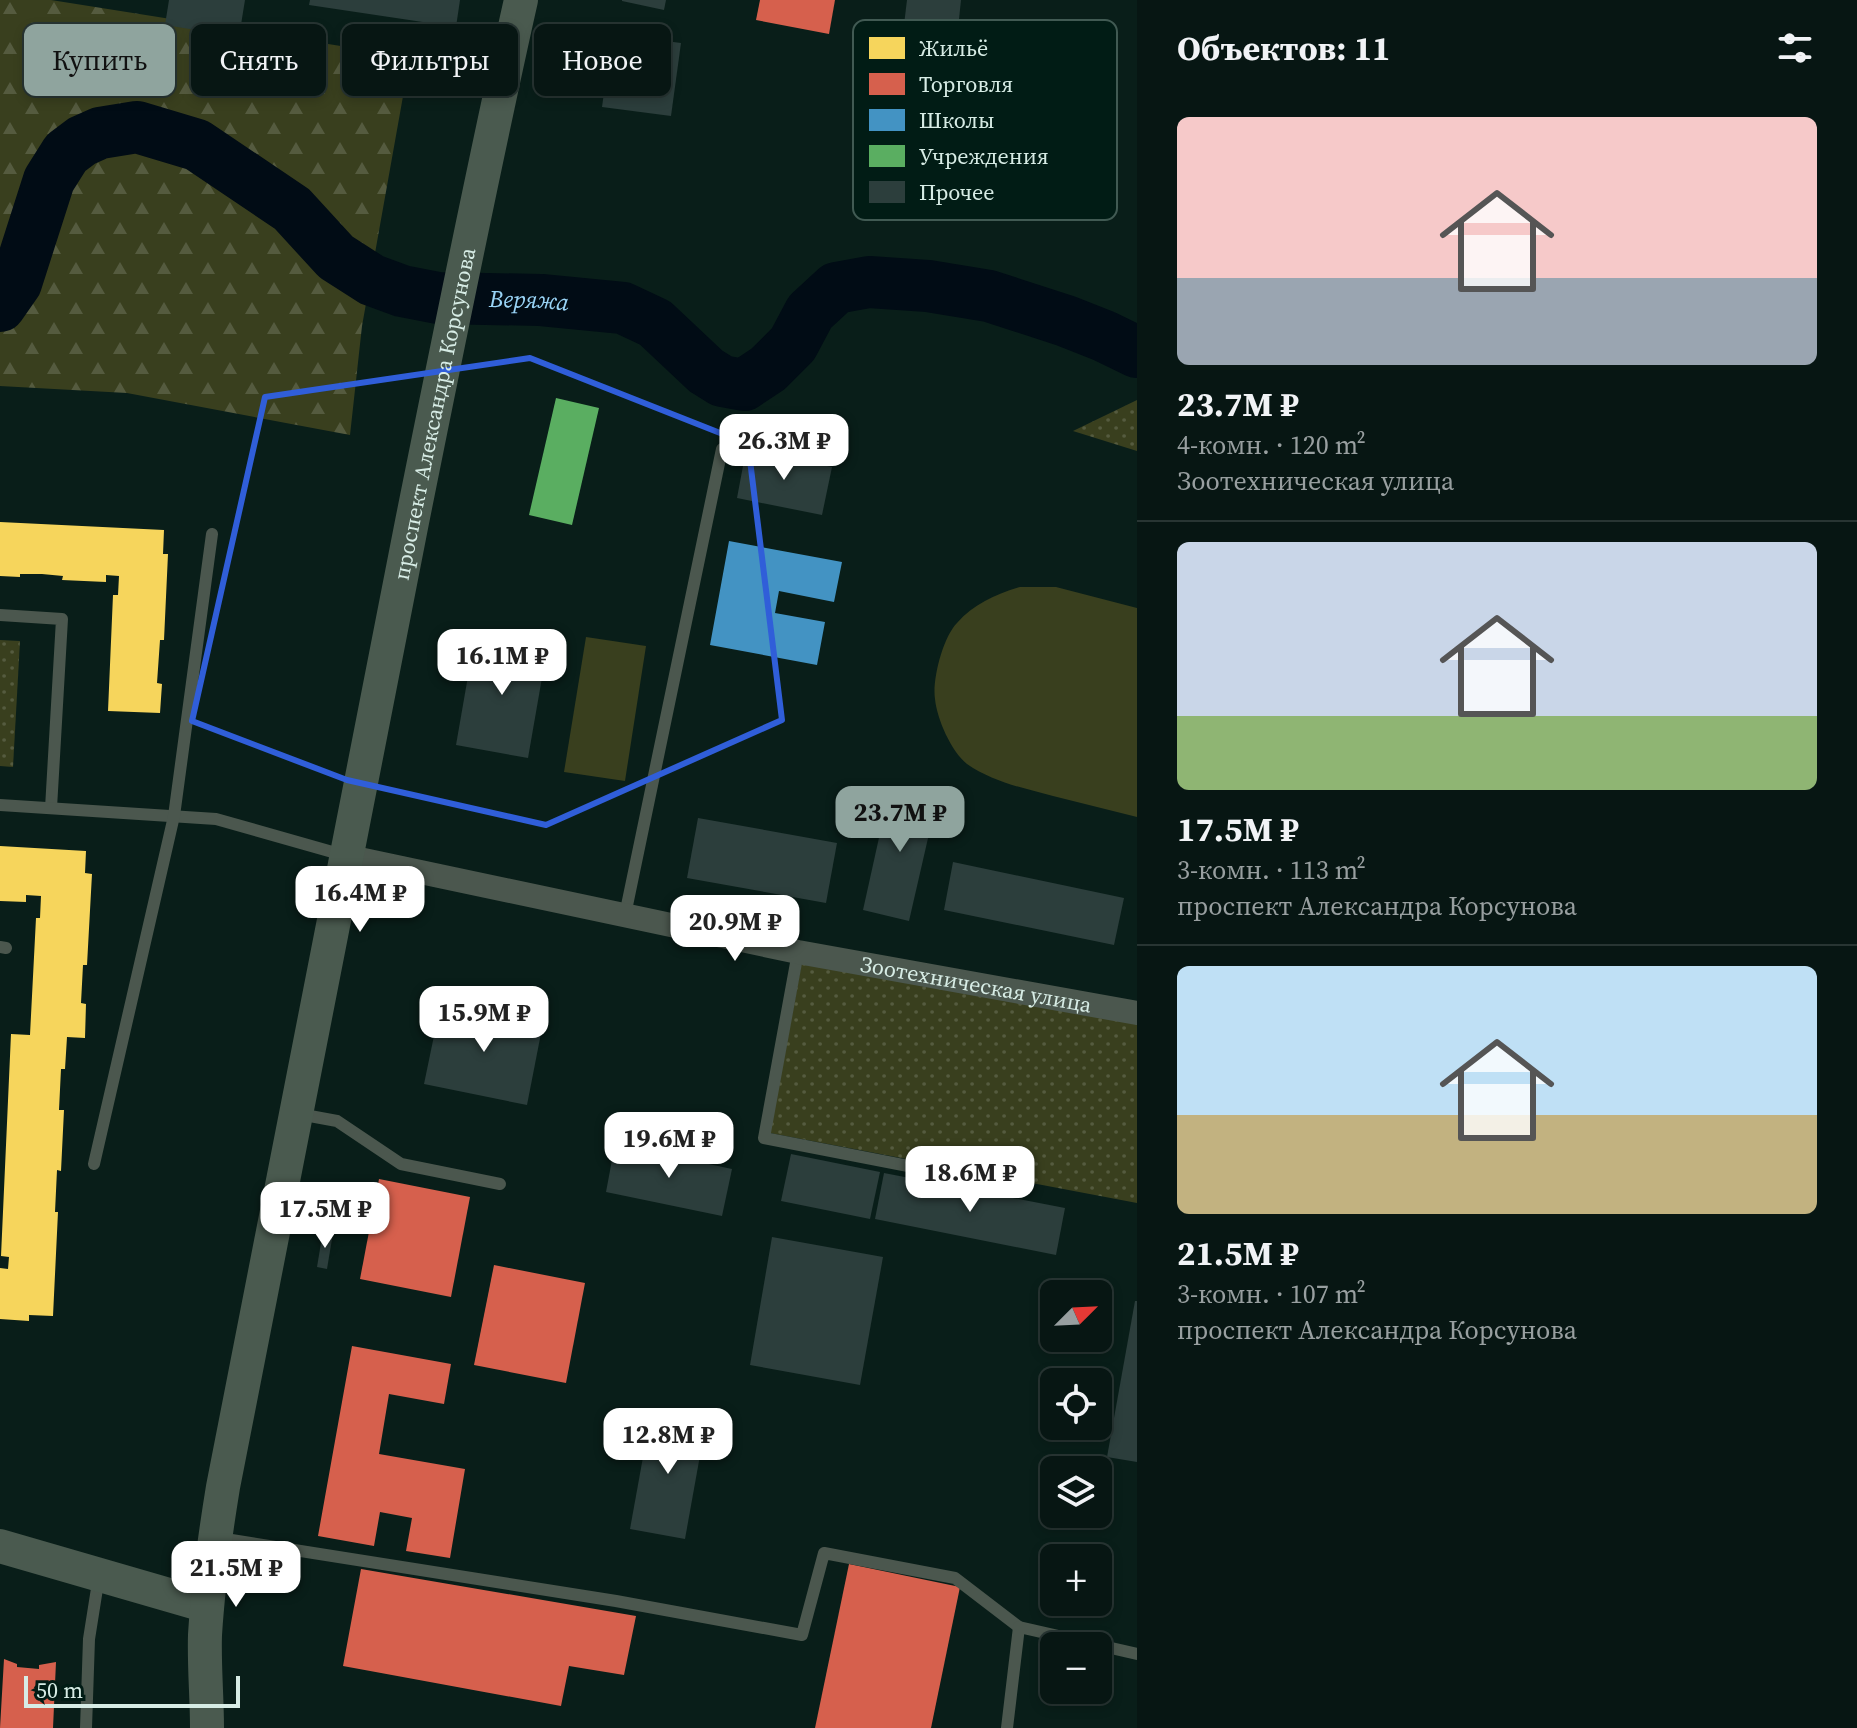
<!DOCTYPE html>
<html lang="ru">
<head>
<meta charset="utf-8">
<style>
  body { margin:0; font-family:"Source Serif 4",serif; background:#101f1c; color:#f1f3f6; height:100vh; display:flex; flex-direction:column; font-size:30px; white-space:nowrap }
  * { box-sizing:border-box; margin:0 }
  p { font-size:26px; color:#989fa0 }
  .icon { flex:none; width:44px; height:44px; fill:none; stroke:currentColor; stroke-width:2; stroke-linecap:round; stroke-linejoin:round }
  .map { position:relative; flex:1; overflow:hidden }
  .panel { display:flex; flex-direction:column; background:#071613; width:720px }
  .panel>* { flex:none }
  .hud { position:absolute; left:24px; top:24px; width:760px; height:72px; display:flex; gap:16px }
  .needle { width:52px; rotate:66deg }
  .tools { position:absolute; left:1040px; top:1280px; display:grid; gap:16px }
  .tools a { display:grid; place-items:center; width:72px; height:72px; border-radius:12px; background:#071613; box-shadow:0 4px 12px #0003,0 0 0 2px #283533; font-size:40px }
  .scale { position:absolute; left:24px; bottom:20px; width:216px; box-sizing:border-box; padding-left:8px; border:4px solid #d7ece5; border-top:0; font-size:22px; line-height:28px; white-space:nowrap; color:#d7ece5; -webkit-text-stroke:6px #011c15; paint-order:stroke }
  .price { position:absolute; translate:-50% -68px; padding:0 18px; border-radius:16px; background:#fff; color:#222; font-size:26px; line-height:52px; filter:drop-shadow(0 2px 4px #0008) }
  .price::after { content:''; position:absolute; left:50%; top:48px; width:24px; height:18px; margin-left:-12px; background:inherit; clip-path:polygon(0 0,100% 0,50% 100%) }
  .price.selected { background:#8fa49e; color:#111 }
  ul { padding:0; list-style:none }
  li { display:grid; align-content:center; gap:16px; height:424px; padding:0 40px }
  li+li { border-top:2px solid #283533 }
  li span { display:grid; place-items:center; height:248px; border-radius:12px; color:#555 }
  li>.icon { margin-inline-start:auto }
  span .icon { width:144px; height:144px; fill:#fffc; stroke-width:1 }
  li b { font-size:34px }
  h2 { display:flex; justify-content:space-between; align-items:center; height:96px; padding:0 40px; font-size:34px }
  .chip { padding:0 28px; border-radius:12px; background:#071613; box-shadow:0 4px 12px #0003,0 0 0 2px #283533; font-size:28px; line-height:72px }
  .chip.selected { background:#8fa49e; color:#111 }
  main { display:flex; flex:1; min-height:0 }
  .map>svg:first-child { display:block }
  .grass { fill:url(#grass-dots) }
  .forest { fill:url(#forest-firs) }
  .pitch { fill:#393f1e }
  .homes { fill:#f6d55c }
  .shops { fill:#d6604d }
  .schools { fill:#4393c3 }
  .public { fill:#5aae61 }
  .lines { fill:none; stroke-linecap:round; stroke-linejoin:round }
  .river { stroke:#010c15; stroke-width:52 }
  .building { fill:#2c3e3c }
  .lane { stroke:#4b574e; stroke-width:12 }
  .street { stroke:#4b574e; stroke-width:24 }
  .secondary { stroke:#4a5a4f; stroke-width:34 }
  .marked { fill:none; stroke:#305ed9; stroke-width:6; stroke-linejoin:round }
  .labels { text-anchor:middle; stroke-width:8; stroke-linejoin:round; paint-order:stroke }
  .street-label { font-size:22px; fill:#d7ece5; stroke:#011c15 }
  .water-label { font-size:24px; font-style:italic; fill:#99d4f6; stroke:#011c15 }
  .key { fill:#011c15; stroke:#415a53; stroke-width:2 }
  .key-label { font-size:22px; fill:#d7ece5 }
</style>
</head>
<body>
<main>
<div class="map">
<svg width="1137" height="1728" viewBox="0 0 1137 1728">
  <defs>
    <pattern id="grass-dots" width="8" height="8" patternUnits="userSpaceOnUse" patternTransform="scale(2)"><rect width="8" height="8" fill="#393f1e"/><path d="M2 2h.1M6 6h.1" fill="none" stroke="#555b3f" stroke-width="1.8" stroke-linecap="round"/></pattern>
    <pattern id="forest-firs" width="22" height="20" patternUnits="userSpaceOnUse" patternTransform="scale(2)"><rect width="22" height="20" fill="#393f1e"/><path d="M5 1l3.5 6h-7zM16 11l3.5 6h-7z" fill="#555b3f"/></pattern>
  </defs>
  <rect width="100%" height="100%" fill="#091e19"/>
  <g class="grass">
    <polygon points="1137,400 1137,451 1073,431"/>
    <polygon points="0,640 20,641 13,767 0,766"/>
    <polygon points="803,956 1137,1020 1137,1203 770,1133"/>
  </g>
  <polygon class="forest" points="0,0 51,0 410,57 362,326 350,435 127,393 0,386"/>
  <g class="pitch">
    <path d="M1020 587H1056L1137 608V817C1109 810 1081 803 1053 796 1023 788 993 782 967 764 951 751 937 719 935 699 932 680 943 637 957 623 974 604 996 594 1020 587Z"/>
    <polygon points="586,637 646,646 625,781 564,772"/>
  </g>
  <g class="homes">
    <polygon points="0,522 164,530 163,554 168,554 164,640 160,640 157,683 162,684 160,713 108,711 113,595 118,595 119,576 106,575 106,582 62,580 63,576 42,574 20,574 20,577 0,576"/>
    <polygon points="0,846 86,851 85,873 92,874 87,965 83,965 81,1003 86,1004 85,1038 67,1037 65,1069 61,1069 59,1110 64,1110 61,1171 57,1170 55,1212 58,1212 53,1316 29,1315 29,1321 0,1319 0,1268 8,1269 9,1257 1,1256 11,1034 30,1035 36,918 40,918 41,896 26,895 26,902 0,901"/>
  </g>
  <g class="shops">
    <polygon points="760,0 835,0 829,34 756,20"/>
    <polygon points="379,1179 470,1197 451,1297 360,1279"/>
    <polygon points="494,1265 585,1283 566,1383 474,1365"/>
    <polygon points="352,1346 451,1364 444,1404 389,1394 379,1454 465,1469 450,1558 406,1551 412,1518 380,1512 374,1546 318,1536"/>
    <polygon points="849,1564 960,1587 931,1728 815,1728"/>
    <polygon points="361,1569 636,1616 624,1675 569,1666 561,1706 343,1666"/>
    <polygon points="4,1659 17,1664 17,1667 39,1669 39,1665 56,1662 53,1728 0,1728"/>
  </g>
  <polygon class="schools" points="729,541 842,562 834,602 779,591 775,613 825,622 817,665 710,645"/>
  <polygon class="public" points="556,398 599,408 572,525 529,515"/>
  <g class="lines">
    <path class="river" id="s1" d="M0 306 16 283 49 180 66 153 82 141 100 133 137 127 197 145 292 209 336 257 372 280 402 291 438 298 541 300 623 308 655 323 706 371 722 381 744 385 768 369 793 344 810 312 836 288 869 282 928 286 989 296 1066 321 1104 336 1137 352"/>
  </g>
  <g class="building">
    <polygon points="169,0 245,0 239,37 165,25"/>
    <polygon points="310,0 460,0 456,27 309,5"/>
    <polygon points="622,0 666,0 664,10 622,1"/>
    <polygon points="907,0 961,0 956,48 902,41"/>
    <polygon points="612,34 681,43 671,116 602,107"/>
    <polygon points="746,450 832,467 822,515 737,498"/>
    <polygon points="475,636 547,649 528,758 456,745"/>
    <polygon points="890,788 937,799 909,921 863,910"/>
    <polygon points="698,818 837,843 826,903 687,878"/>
    <polygon points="953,862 1124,898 1114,945 944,910"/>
    <polygon points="441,1002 543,1023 527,1105 424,1084"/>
    <polygon points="615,1144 732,1169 722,1216 606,1192"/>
    <polygon points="791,1154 880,1172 870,1219 781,1201"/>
    <polygon points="884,1173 1065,1208 1056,1255 875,1219"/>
    <polygon points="323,1231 333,1233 327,1269 317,1267"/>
    <polygon points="772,1237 883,1257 860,1385 750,1365"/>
    <polygon points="1135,1301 1137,1301 1137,1462 1107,1457"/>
    <polygon points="651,1413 706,1422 685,1539 630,1529"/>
  </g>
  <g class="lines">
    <g class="lane">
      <polyline points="0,615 62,619 51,808"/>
      <polyline points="0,805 216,819 343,855"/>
      <polyline points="625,915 722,449"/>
      <polyline points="0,947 6,948"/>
      <polyline points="798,952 764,1138 1006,1185"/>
      <polyline points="299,1114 337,1121 401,1164 500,1184"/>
      <polyline points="94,1164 174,816 212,534"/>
      <polyline points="219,1538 616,1601 802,1635 824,1553 955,1578 1019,1627"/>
      <polyline points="86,1728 89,1639 99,1576"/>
      <polyline points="1007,1728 1019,1627 1137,1654"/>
    </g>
    <path class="street" id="s2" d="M345 856 798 952 1137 1013"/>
    <g class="secondary">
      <polyline points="0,1546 207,1606"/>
      <path id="s3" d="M207 1728C207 1697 204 1666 205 1635 208 1585 215 1536 223 1487 286 1165 348 843 412 522 447 348 482 173 521 0"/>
    </g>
  </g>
  <path class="marked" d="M530 358 748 444 782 720 546 825 347 780 192 721 265 397Z"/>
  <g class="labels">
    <g class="street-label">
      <text dy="8" stroke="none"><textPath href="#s3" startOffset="1336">проспект Александра Корсунова</textPath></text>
      <text dy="8" stroke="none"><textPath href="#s2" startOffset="644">Зоотехническая улица</textPath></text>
    </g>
    <g class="water-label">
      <text dy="8" stroke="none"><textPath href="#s1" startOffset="690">Веряжа</textPath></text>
    </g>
  </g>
  <rect x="853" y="20" width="264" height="200" rx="12" class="key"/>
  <rect x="869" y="37" width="36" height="22" fill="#f6d55c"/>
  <rect x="869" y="73" width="36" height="22" fill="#d6604d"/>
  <rect x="869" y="109" width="36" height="22" fill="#4393c3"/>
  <rect x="869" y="145" width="36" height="22" fill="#5aae61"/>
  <rect x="869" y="181" width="36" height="22" fill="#2c3e3c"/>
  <g class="key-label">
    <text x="919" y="56">Жильё</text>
    <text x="919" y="92">Торговля</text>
    <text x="919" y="128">Школы</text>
    <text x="919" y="164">Учреждения</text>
    <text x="919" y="200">Прочее</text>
  </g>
</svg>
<div class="tools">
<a><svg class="needle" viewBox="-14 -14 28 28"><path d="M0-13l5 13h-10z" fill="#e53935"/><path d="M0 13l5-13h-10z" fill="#989fa0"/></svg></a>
<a><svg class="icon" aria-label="locate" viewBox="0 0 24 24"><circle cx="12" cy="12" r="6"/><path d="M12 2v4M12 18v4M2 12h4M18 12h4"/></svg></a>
<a><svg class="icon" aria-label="layers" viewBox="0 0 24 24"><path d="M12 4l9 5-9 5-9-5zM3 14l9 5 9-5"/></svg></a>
<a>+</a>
<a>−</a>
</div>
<div class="scale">50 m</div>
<b class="price" style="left:784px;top:482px">26.3M ₽</b>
<b class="price" style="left:502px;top:697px">16.1M ₽</b>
<b class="price selected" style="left:900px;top:854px">23.7M ₽</b>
<b class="price" style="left:360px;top:934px">16.4M ₽</b>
<b class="price" style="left:735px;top:963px">20.9M ₽</b>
<b class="price" style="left:484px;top:1054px">15.9M ₽</b>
<b class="price" style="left:669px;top:1180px">19.6M ₽</b>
<b class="price" style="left:970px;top:1214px">18.6M ₽</b>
<b class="price" style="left:325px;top:1250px">17.5M ₽</b>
<b class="price" style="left:668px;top:1476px">12.8M ₽</b>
<b class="price" style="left:236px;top:1609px">21.5M ₽</b>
<div class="hud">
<a class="chip selected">Купить</a>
<a class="chip">Снять</a>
<a class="chip">Фильтры</a>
<a class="chip">Новое</a>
</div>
</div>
<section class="panel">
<h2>Объектов: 11<svg class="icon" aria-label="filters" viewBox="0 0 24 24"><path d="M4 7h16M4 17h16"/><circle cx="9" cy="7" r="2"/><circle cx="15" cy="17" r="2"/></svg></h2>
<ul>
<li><span style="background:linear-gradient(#f6c9c9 65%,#9aa5b1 0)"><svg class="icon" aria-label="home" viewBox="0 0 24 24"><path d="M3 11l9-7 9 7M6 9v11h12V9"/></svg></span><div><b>23.7M ₽</b><p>4-комн. · 120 m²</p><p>Зоотехническая улица</p></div></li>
<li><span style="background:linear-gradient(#c9d6e8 70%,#8fb573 0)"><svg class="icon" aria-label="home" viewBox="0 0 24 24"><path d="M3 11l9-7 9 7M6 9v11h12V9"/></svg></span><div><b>17.5M ₽</b><p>3-комн. · 113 m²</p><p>проспект Александра Корсунова</p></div></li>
<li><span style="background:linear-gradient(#bfe0f5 60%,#c2b280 0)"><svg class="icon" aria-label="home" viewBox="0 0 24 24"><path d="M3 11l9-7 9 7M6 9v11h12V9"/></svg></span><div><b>21.5M ₽</b><p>3-комн. · 107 m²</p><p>проспект Александра Корсунова</p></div></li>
</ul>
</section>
</main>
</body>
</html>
